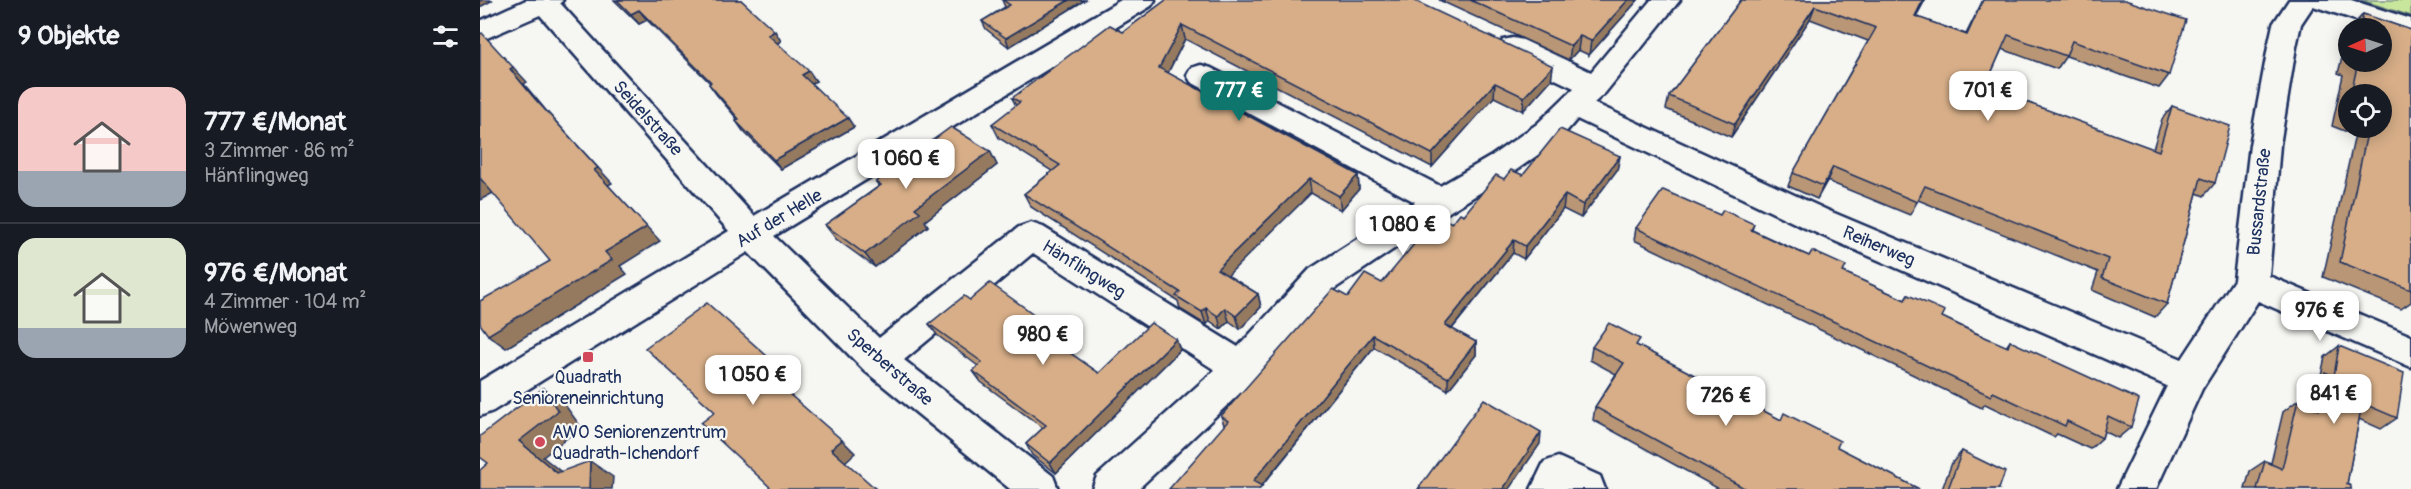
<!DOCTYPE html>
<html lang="de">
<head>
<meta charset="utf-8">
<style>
  body { margin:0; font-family:Pangolin,sans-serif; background:#242831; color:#f1f3f6; height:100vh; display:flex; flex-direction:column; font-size:22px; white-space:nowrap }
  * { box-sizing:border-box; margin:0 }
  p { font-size:20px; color:#9ea1a6 }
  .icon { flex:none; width:33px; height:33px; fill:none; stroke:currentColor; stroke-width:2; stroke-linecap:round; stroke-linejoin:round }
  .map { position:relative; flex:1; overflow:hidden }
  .side { display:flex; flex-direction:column; background:#171b24; width:480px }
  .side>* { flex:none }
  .needle { width:39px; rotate:267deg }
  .tools { position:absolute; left:1858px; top:18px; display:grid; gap:12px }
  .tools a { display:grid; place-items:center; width:54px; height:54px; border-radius:50%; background:#171b24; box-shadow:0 3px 15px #0003; font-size:30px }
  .price { position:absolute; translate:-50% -51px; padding:0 14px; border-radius:12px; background:#fff; color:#222; font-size:20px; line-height:39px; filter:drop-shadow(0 2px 3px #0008) }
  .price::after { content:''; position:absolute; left:50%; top:36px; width:18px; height:14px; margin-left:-9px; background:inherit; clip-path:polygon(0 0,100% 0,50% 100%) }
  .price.on { background:#0f766e; color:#fff }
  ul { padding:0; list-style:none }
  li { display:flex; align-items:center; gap:18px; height:150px; padding:0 18px }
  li+li { border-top:2px solid #363941 }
  li span { display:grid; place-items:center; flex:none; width:168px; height:120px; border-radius:18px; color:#555 }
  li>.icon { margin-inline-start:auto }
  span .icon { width:72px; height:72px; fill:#fffc; stroke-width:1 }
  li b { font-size:26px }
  h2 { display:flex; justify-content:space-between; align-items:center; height:72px; padding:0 18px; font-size:26px }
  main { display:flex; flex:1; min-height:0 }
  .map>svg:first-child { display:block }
  .green { fill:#c9e69d; stroke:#728a7e; stroke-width:1.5 }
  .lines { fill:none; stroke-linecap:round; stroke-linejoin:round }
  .minor-casing { stroke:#1b2f5e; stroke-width:5 }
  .tertiary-casing { stroke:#1b2f5e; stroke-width:5 }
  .minor { fill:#f6f6f2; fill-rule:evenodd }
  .tertiary { fill:#f6f6f2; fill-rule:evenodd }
  .wall { fill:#b99675; stroke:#1b2f5e; stroke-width:1.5; fill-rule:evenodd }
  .shaded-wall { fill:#967a5f; stroke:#1b2f5e; stroke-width:1.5 }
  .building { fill:#d7ae88; stroke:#1b2f5e; stroke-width:1.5 }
  .poi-dot { fill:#d1495b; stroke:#f6f6f2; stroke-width:2 }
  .labels { text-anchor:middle; stroke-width:4.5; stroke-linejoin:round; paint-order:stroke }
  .street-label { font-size:18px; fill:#1b2f5e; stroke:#f6f6f2 }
  .poi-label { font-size:18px; fill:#1b2f5e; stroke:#f6f6f2 }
</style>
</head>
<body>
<main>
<section class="side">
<h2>9 Objekte<svg class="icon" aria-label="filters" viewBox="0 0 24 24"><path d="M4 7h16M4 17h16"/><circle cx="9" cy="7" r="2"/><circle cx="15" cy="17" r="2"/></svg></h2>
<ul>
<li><span style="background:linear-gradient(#f6c9c9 70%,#9aa5b1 0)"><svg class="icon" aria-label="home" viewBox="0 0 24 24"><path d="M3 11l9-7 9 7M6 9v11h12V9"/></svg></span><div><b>777 €/Monat</b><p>3 Zimmer · 86 m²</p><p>Hänflingweg</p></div></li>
<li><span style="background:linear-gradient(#dfe7d0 75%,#9aa5b1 0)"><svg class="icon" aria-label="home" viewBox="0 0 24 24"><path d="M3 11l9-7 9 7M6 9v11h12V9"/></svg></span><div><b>976 €/Monat</b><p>4 Zimmer · 104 m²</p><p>Möwenweg</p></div></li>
</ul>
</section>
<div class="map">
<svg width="1931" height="489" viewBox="0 0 1931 489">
  <rect width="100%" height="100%" fill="#f6f6f2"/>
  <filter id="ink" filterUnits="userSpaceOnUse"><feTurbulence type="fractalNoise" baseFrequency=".0167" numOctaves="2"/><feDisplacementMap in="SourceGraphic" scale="12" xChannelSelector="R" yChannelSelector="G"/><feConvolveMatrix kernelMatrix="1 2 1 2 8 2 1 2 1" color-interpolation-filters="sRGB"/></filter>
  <g filter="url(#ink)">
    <polygon class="green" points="1881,0 1931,0 1931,16"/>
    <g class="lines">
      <defs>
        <g id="minor">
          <polygon points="46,0 83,0 80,3 274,216 641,0 675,0 671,6 294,236 399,338 539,227 551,223 563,227 758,347 830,269 935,202 711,82 707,75 711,68 721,65 731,68 960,186 1010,157 1057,124 1094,88 1023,54 1019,47 1023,40 1033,38 1043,40 1111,72 1171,0 1200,0 1125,93 1114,103 1347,210 1702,359 1754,280 1770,145 1788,47 1793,24 1809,0 1837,0 1821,24 1816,47 1800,145 1789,276 1931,336 1931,367 1778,301 1722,389 1676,489 1637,489 1687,386 1325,228 1097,119 1079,140 1032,173 972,210 854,289 775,379 658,489 612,489 617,476 735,370 553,253 424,360 573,476 578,489 530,489 385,371 268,252 13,411 0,416 0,381 249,231 60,15 0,41 0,21"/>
          <polygon points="1078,457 1120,476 1125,489 1051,489 1064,462"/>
        </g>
        <polygon id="tertiary" points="1829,0 1871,0 1931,19 1931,38 1833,6"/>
      </defs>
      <use href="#minor" class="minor-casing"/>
      <use href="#tertiary" class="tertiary-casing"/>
      <use href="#minor" class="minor"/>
      <use href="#tertiary" class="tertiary"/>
    </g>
    <g class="wall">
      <polygon points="134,0 261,0 301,41 297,43 336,81 331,83 374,127 301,169 263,131 256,121 258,120 236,94 229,84 230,83 167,20 159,24"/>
      <polygon points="522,0 605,0 529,47 506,29 502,21 525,7"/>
      <polygon points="686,0 1073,66 1071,80 1043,111 1014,97 952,167 705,39 688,73 878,175 879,189 861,210 831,193 747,275 778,294 781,307 760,329 749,321 741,329 730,321 726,325 700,309 698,301 551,207 544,194 572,171 519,138 512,124 536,106 532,98 643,32"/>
      <polygon points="959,0 1158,0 1109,55 1098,50 1089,60"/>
      <polygon points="1261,0 1445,0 1436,17 1486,34 1503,0 1689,75 1679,88 1586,56 1577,69 1522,49 1505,87 1673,149 1682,119 1692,106 1735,183 1724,196 1717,193 1687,304 1675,317 1612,290 1618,272 1438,200 1430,215 1347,181 1337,199 1308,186 1313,173 1388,41 1330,19 1251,137 1186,109 1189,96"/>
      <path d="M1883 14 1931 30V302L1921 309 1843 277 1875 135 1852 126 1863 75 1858 73 1869 31V62H1902V28H1871ZM1869 94H1902V128H1869Z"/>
      <polygon points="510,151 517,165 445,221 448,226 395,267 356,239 345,225 399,186 396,182"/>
      <polygon points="1140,156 1137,170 1101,218 1083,209 1044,259 1033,253 972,329 996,342 996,355 968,390 894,347 782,486 744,425 741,416 868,297 902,283 950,235 984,215 1024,179"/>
      <polygon points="1240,215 1274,224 1272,230 1425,300 1428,295 1462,317 1526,347 1530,341 1651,427 1638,438 1624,431 1622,438 1610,449 1577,434 1574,437 1505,404 1502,408 1154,240 1156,228"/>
      <polygon points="490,300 561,327 557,330 619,373 696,339 700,350 576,473 552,455 546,444 563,428 501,382 493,371 498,366 457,335 449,324"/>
      <polygon points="1158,346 1301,420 1357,447 1439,489 1239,489 1113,420 1115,407 1136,374 1110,360 1112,347"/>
      <polygon points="1859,346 1917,418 1901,429 1879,419 1867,484 1871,489 1765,489 1770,471 1785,461 1791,463 1803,412 1818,400 1827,404 1830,383 1841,375 1845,357"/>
      <polygon points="1482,451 1519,489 1462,489 1472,463"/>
    </g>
    <g class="shaded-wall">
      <polygon points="0,0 13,0 0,7"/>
      <polygon points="589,0 605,0 529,47 526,38"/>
      <polygon points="1148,0 1158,0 1109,55 1111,41"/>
      <polygon points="1443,0 1445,0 1428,30"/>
      <polygon points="1335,6 1330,19 1251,137 1255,124"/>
      <polygon points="159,10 167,20 159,24 151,14"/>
      <polygon points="702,25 705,39 683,82 679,68"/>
      <polygon points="295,31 301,41 294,45 288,35"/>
      <polygon points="1100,36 1098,50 1089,60 1091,46"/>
      <polygon points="1073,66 1071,80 1043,111 1044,97"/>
      <polygon points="33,67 47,82 44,84 69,114 132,183 128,185 180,241 140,266 147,274 26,348 8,335 125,252 114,170 30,69"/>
      <polygon points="329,71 336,81 329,85 322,75"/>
      <polygon points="1015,83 1014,97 952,167 952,154"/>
      <polygon points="368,118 374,127 301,169 294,160"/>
      <polygon points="510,151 517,165 445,221 448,226 395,267 385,254 435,208"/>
      <polygon points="1140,156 1137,170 1101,218 1103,205"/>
      <polygon points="1353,167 1347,181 1337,199 1343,186"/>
      <polygon points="878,175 879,189 861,210 859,196"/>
      <polygon points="0,178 15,192 0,200"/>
      <polygon points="829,179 831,193 741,282 737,269"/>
      <polygon points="1085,195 1083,209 1044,259 1045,246"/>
      <polygon points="1034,240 1033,253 965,337 965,325"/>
      <polygon points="778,294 781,307 760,329 756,316"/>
      <polygon points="726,308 730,321 726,325 722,312"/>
      <polygon points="745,308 749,321 741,329 738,316"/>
      <polygon points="555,315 561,327 553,335 547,323"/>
      <polygon points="893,335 894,347 779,489 773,481"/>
      <polygon points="696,339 700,350 576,473 570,463"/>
      <polygon points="996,342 996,355 968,390 968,378"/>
      <polygon points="296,364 310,378 299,387 285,373"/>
      <polygon points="63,388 85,405 101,427 63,457 101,488 77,473 39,441"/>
      <polygon points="1061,432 1060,444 1029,489 1023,489"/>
      <polygon points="362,440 375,453 364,463 351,449"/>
      <polygon points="110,461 133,477 132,489 109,489"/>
    </g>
    <g class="building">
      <polygon points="137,0 261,0 295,31 288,35 329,71 322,75 368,118 294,160 256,121 259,119 229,84 231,82 159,10 151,14"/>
      <polygon points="523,0 589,0 526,38 502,21 530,5"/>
      <polygon points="686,0 933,0 1073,66 1044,97 1015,83 952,154 702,25 679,68 878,175 859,196 829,179 737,269 778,294 756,316 745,308 738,316 726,308 722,312 696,296 700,292 544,194 580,165 512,124 540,102 532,98 630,25 643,32"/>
      <polygon points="990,0 1148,0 1111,41 1100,36 1091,46"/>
      <polygon points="1261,0 1443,0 1435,16 1487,35 1503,0 1645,0 1706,20 1689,75 1592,41 1586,56 1528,35 1505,87 1679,151 1692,106 1750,126 1735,183 1721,178 1687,304 1622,278 1628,259 1445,186 1437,202 1353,167 1343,186 1313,173 1396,28 1335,6 1255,124 1189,96"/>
      <polygon points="1883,14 1931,30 1931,290 1860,262 1888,128 1902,128 1902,94 1871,94 1878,62 1902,62 1902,28 1880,28"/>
      <polygon points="2,33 33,67 30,69 55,99 118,168 114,170 167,227 125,252 132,260 8,335 0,324 0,301 70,261 0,178 0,34"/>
      <polygon points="471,127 510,151 435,208 440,212 385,254 345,225 401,185 396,182"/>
      <polygon points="1080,129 1140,156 1103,205 1085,195 1045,246 1034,240 965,325 996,342 968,378 893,335 773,481 782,486 780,489 689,489 748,421 741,416 853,289 868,297 885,274 902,283 944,232 950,235 964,219 972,223 980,213 984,215 1016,175 1024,179 1031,170 1043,175"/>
      <polygon points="1183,190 1240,215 1243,210 1274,224 1271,230 1299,243 1329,256 1332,251 1366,266 1363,272 1425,300 1428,295 1465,311 1462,317 1493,332 1528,347 1530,341 1659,400 1651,427 1628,416 1622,438 1587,421 1585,426 1513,392 1511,396 1156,228"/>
      <polygon points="510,283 555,315 547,323 619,373 671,323 696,339 570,463 546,444 566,425 493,371 502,362 449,324 484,296 490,300"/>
      <polygon points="227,303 296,364 285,373 362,440 351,449 396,489 292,489 221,423 235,412 165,348"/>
      <polygon points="1129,323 1160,339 1156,345 1301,420 1304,413 1360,441 1357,447 1439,489 1266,489 1115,407 1144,363 1112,347"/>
      <polygon points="1859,346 1924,373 1917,418 1882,403 1867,484 1871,486 1871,489 1777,489 1785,461 1802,469 1818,400 1839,410 1845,372 1854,376"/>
      <polygon points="63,388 78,411 39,441 77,473 110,461 109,489 0,489 0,470 8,463 0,457 0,436"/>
      <polygon points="1004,399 1061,432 1023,489 938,489"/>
      <polygon points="1482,451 1525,472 1519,489 1468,489"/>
    </g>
  </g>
  <g class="poi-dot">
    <rect x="102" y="351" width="12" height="12" rx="3"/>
    <circle cx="60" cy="442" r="6"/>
  </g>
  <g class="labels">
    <g class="street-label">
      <text transform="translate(168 118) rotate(48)" y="6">Seidelstraße</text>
      <text transform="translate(1779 202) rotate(-84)" y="6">Bussardstraße</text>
      <text transform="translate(299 218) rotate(-31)" y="6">Auf der Helle</text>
      <text transform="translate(1399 246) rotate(23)" y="6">Reiherweg</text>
      <text transform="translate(604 269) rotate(32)" y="6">Hänflingweg</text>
      <text transform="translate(410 367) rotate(41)" y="6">Sperberstraße</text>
    </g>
    <g class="poi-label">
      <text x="108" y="383">Quadrath<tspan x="108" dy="21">Senioreneinrichtung</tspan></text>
      <text x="72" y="438" text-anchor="start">AWO Seniorenzentrum<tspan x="72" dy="21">Quadrath-Ichendorf</tspan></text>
    </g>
  </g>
</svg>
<div class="tools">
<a><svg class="needle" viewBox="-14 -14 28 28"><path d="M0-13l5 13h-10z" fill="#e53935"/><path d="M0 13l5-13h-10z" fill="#9ea1a6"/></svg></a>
<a><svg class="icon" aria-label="locate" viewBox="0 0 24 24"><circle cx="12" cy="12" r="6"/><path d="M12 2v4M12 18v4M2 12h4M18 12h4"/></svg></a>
</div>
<b class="price on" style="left:759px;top:122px">777 €</b>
<b class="price" style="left:1508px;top:122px">701 €</b>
<b class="price" style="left:426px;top:190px">1 060 €</b>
<b class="price" style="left:923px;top:256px">1 080 €</b>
<b class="price" style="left:1840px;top:342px">976 €</b>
<b class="price" style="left:563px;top:366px">980 €</b>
<b class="price" style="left:273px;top:406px">1 050 €</b>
<b class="price" style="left:1854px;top:425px">841 €</b>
<b class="price" style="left:1246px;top:427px">726 €</b>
</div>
</main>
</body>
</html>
